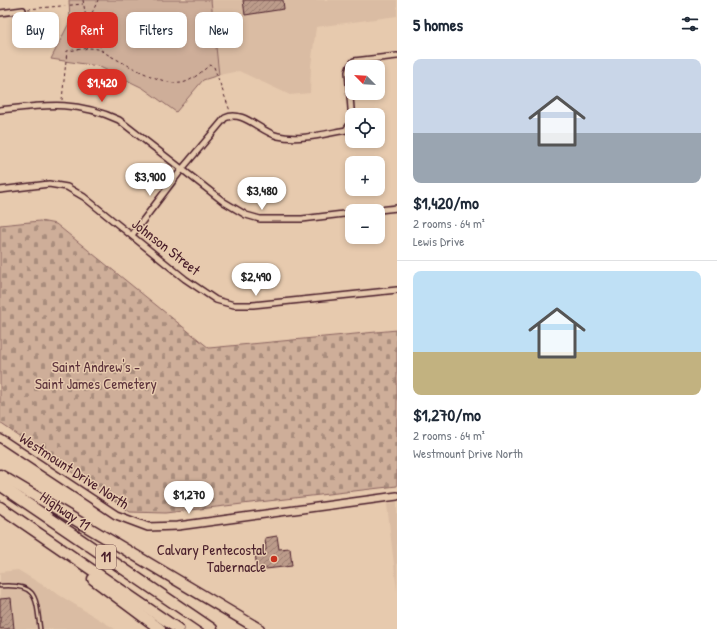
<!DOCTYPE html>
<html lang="en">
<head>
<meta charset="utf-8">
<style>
  body { margin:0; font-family:"Patrick Hand",sans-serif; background:#f2f2f3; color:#1f2937; height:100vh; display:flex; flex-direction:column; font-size:15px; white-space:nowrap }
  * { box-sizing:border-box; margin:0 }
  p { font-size:13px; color:#747a83 }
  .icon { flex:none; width:22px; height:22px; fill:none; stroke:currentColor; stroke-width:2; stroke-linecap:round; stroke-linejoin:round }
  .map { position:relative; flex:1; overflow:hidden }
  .sheet { display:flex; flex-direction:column; background:#fff; width:320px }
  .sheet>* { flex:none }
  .hud { position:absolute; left:12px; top:12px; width:325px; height:36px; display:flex; gap:8px }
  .needle { width:26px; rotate:294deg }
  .controls { position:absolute; left:345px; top:60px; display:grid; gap:8px }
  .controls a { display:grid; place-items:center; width:40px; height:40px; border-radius:8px; background:#fff; box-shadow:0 2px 6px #0003; font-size:20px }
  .price { position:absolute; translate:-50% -34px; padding:0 9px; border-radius:14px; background:#fff; color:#222; font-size:13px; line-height:26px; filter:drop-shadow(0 1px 2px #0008) }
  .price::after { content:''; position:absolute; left:50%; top:24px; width:12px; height:9px; margin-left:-6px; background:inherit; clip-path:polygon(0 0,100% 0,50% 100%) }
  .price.active { background:#d93025; color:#fff }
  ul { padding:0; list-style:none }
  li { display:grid; align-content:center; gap:8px; height:212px; padding:0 16px }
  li+li { border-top:1px solid #e0e1e3 }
  li span { display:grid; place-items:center; height:124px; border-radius:8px; color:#555 }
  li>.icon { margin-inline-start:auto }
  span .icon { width:72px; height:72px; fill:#fffc; stroke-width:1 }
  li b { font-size:17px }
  h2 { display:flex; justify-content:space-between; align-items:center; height:48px; padding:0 16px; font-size:17px }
  .chip { padding:0 14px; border-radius:8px; background:#fff; box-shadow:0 2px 6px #0003; font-size:14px; line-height:36px }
  .chip.active { background:#d93025; color:#fff }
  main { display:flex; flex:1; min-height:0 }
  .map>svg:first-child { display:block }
  .built { fill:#dabca3 }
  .green { fill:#ceae99; stroke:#8c6662 }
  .cemetery { fill:url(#cemetery-stones); stroke:#8c6662 }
  .building { fill:url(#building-hatch); stroke:#4a1f2b }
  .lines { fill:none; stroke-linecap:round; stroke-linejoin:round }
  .service-casing { stroke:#4a1f2b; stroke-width:5.5 }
  .minor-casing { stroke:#4a1f2b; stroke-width:8 }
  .tertiary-casing { stroke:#4a1f2b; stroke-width:10 }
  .motorway-casing { stroke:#4a1f2b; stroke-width:13 }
  .path { stroke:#4a1f2b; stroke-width:1; stroke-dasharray:3 3; stroke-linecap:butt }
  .service { stroke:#e7caae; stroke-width:2.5 }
  .minor { stroke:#e7caae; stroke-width:5 }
  .tertiary { stroke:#e7caae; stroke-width:7 }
  .motorway { stroke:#e7caae; stroke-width:10 }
  .poi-dot { fill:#c8321e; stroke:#e7caae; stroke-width:1.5 }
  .labels { text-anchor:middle; stroke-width:3; stroke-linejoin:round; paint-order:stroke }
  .shield { fill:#e7caae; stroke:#795252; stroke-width:1 }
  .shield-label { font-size:14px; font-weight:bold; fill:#4a1f2b }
  .street-label { font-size:15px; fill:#4a1f2b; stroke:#e7caae }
  .park-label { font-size:15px; fill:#5e343c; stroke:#e7caae }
  .poi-label { font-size:15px; fill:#4a1f2b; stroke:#e7caae; text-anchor:end }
</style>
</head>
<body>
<main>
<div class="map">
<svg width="397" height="629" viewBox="0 0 397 629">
  <defs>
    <pattern id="cemetery-stones" width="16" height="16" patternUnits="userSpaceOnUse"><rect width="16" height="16" fill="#ceae99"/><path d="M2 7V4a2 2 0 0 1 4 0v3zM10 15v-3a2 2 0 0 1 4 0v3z" fill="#a98d7d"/></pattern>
    <pattern id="building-hatch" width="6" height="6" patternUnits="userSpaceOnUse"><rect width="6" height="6" fill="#bc9b8a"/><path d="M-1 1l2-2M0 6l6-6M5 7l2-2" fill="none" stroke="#9b7e71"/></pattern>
  </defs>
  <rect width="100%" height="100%" fill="#e7caae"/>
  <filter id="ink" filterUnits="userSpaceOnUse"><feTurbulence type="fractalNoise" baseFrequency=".025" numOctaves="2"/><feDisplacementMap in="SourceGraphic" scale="8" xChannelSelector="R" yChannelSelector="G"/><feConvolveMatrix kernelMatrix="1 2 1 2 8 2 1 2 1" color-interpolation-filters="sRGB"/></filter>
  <g filter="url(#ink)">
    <g class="built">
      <polygon points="211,0 397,0 397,16 316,27 311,66 310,93 290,95 239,71 219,75"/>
      <polygon points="397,502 397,591 387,504"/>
      <polygon points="18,570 115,629 0,629 0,572"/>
    </g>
    <polygon class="green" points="69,0 211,0 219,75 203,80 176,112 143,88 98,66 51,59 70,21"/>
    <polygon class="cemetery" points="40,221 56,224 209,348 397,330 397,486 165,513 130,512 0,423 0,225"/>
    <g class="building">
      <polygon points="243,0 283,0 284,9 245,15"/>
      <polygon points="277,536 279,549 290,548 292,566 257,570 255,552 266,550 265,538"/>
      <polygon points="11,598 14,629 0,629 0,599"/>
    </g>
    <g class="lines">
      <defs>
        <path id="service" d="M0 586C38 583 36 598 40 629"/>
        <g id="minor">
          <polyline points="0,13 23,10"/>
          <path d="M0 110C46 105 75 100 119 120L224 202 246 215 260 219H302L352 213"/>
          <polyline points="352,121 348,72 350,66 354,61 397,56"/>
          <polyline points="0,190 49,184 67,187 84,197 185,279 216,300 234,305 253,305 397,290"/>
          <polyline points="370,211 397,208"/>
          <path d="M132 235 182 169 225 118C243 109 260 132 278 136 299 141 324 134 346 130L352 121"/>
        </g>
        <polyline id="tertiary" points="0,438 116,515 148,527 178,526 397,496"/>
        <g id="motorway">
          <polyline points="0,475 259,629"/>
          <polyline points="0,485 212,629"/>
          <polyline points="0,507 178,629"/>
          <polyline points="93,579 160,629"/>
        </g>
      </defs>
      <use href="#service" class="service-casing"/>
      <use href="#minor" class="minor-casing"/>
      <use href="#tertiary" class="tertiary-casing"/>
      <use href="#motorway" class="motorway-casing"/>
      <g class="path">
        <polyline points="83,0 87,24 103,52"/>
        <polyline points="28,9 83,4"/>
        <polyline points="87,24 98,0"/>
        <polyline points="86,48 93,34"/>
        <path d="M62 100 67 51 90 48 98 49C116 59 162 86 181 83 191 82 202 71 210 65L214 67 230 111"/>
      </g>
      <use href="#service" class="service"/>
      <use href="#minor" class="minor"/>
      <use href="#tertiary" class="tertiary"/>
      <use href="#motorway" class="motorway"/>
    </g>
  </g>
  <circle class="poi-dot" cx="274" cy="559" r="4"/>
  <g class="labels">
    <rect class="shield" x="96" y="545" width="20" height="24" rx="3"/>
    <g class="shield-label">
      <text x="106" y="562">11</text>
    </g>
    <g class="street-label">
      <text transform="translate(166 247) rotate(38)" y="5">Johnson Street</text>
      <text transform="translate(74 471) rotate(33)" y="5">Westmount Drive North</text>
      <text transform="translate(65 511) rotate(34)" y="5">Highway 11</text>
    </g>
    <g class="park-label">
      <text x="96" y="372">Saint Andrew's -<tspan x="96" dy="17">Saint James Cemetery</tspan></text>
    </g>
    <g class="poi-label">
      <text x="266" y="555">Calvary Pentecostal<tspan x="266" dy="17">Tabernacle</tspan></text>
    </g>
  </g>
</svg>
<div class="controls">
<a><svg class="needle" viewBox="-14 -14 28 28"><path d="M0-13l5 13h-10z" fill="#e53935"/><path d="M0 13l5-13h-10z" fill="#747a83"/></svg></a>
<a><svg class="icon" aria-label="locate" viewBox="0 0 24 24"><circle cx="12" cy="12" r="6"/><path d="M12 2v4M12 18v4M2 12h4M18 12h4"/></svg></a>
<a>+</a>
<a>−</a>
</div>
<b class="price active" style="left:102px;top:103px">$1,420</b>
<b class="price" style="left:150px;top:197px">$3,900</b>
<b class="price" style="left:262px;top:211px">$3,480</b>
<b class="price" style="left:256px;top:297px">$2,490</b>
<b class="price" style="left:189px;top:515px">$1,270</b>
<div class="hud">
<a class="chip">Buy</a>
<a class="chip active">Rent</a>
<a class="chip">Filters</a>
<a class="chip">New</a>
</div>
</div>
<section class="sheet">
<h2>5 homes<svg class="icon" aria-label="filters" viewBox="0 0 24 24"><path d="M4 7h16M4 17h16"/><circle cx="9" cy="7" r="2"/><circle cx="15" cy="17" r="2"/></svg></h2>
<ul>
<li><span style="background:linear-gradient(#c9d6e8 60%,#9aa5b1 0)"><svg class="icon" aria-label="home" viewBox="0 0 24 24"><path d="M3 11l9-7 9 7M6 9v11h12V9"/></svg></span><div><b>$1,420/mo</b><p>2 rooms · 64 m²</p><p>Lewis Drive</p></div></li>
<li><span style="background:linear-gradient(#bfe0f5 65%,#c2b280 0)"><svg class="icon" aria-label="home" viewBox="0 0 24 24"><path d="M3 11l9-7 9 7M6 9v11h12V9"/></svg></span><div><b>$1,270/mo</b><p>2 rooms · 64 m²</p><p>Westmount Drive North</p></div></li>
</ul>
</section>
</main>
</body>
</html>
